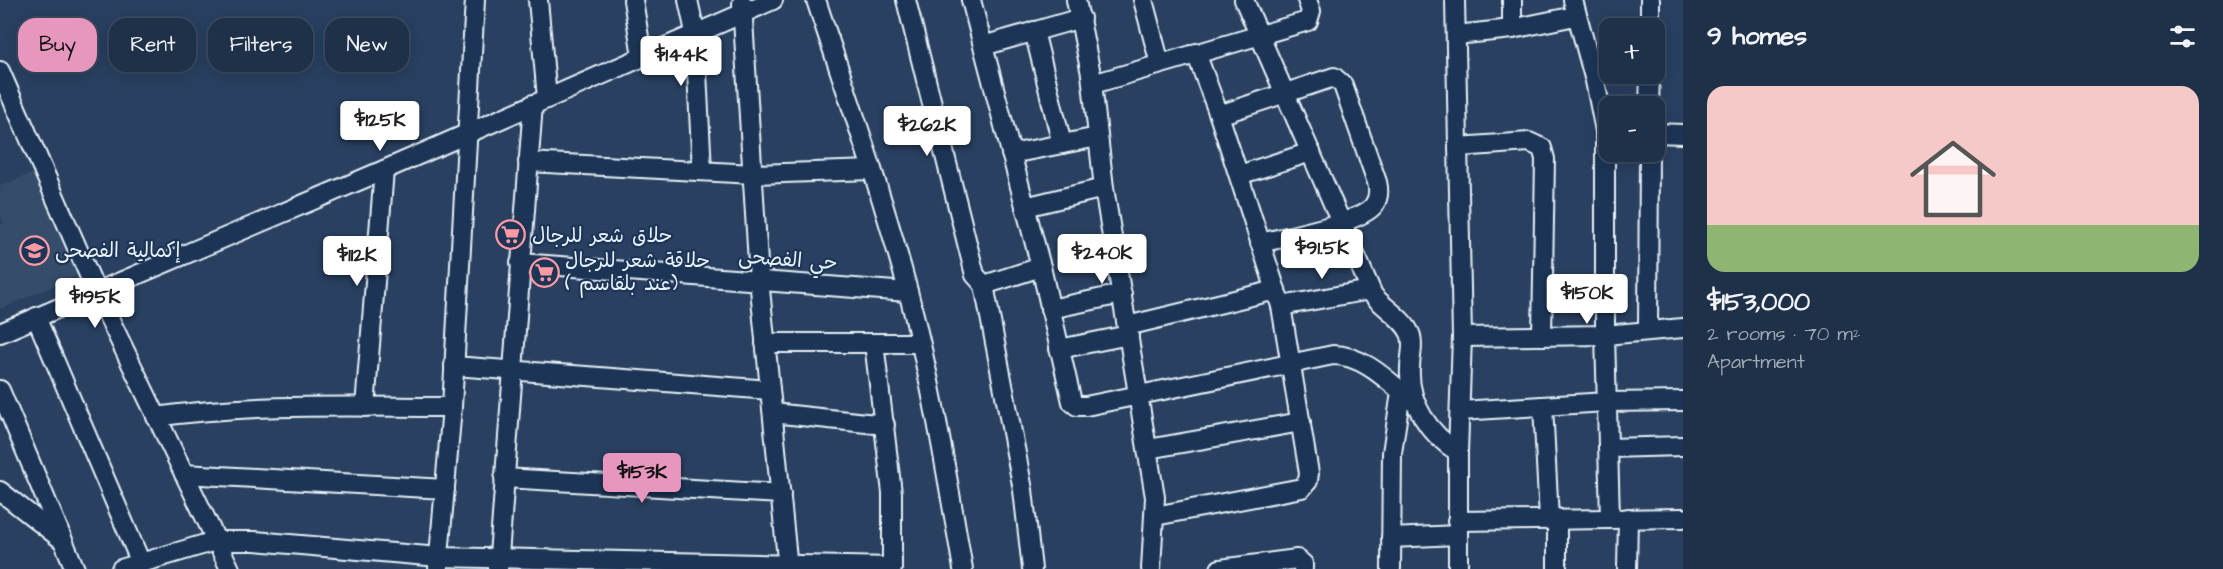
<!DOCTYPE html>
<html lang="en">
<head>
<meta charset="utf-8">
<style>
  body { margin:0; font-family:"Architects Daughter","Playpen Sans Arabic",sans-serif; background:#273850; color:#f1f3f6; height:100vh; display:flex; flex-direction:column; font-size:22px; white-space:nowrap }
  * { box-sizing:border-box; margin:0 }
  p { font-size:20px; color:#a1a9b4 }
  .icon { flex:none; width:33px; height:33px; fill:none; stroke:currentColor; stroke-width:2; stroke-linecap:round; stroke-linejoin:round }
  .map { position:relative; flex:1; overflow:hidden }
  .sheet { display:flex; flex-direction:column; background:#1f3049; width:540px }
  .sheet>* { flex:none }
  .hud { position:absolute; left:18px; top:18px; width:570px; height:54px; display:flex; gap:12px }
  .tools { position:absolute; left:1599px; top:18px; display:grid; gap:12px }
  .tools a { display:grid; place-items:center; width:66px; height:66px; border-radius:12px; background:#1f3049; box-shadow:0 3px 15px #0003,0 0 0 2px #3c4b61; font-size:30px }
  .price { position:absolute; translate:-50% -51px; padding:0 14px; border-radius:6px; background:#fff; color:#222; font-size:20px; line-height:39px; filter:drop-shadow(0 2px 3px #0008) }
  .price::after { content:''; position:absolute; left:50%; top:36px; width:18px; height:14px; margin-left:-9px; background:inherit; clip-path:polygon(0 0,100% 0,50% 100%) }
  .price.active { background:#e797bd; color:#111 }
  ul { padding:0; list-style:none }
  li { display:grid; align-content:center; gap:12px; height:318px; padding:0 24px }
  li+li { border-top:2px solid #3c4b61 }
  li span { display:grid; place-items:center; height:186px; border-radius:18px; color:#555 }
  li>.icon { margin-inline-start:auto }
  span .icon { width:108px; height:108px; fill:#fffc; stroke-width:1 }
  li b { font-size:26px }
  h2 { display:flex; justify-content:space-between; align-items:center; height:72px; padding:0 24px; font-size:26px }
  .chip { padding:0 21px; border-radius:18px; background:#1f3049; box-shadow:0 3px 15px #0003,0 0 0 2px #3c4b61; font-size:21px; line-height:54px }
  .chip.active { background:#e797bd; color:#111 }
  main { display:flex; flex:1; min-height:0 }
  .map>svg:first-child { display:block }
  .built { fill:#364d6b }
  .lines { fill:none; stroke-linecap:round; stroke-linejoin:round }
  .minor-casing { stroke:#e8f1f8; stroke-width:22 }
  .minor { stroke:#1d3557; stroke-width:18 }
  .labels { text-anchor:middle; stroke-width:4.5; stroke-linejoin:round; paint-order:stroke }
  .poi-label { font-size:20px; fill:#e8f1f8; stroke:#1d3557; text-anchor:start }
  .street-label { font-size:20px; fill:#e8f1f8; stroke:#1d3557 }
</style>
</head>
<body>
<main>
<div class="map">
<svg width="1683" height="569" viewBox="0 0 1683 569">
  <rect width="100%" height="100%" fill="#294061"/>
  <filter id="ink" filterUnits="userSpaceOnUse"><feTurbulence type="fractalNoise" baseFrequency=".0167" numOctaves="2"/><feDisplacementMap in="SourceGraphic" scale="12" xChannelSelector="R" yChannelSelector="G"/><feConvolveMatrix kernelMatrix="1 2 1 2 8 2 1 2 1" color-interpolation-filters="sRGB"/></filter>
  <g filter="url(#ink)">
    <polygon class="built" points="33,173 80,274 0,309 0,225 4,223 0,215 0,186"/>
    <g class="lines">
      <defs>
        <g id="minor">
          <polyline points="538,0 547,98"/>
          <polyline points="633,0 642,56"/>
          <polyline points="688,0 695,32 702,171"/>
          <path d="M816 0C848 97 882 193 908 291 932 383 947 476 963 569"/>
          <polyline points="906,0 975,275 984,285 1023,490 1032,569"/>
          <path d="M971 0 1041 267 1072 402 1077 406H1086L1333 355C1365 355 1391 384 1415 403"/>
          <polyline points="1076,0 1091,74 1104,188 1155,497 1151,569"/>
          <polyline points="1143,0 1160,64"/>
          <path d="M1244 0 1373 295C1384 308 1406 320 1411 336 1414 347 1410 357 1410 368 1408 403 1429 434 1458 452"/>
          <polyline points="1455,0 1462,337 1458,452 1458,569"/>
          <polyline points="1573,0 1595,81 1605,131 1605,335 1610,518"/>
          <polyline points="742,3 759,279 788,569"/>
          <polyline points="1650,28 1650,0"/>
          <polyline points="1512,29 1512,0"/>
          <polyline points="1034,31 1062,144"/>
          <polyline points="1456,35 1512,29 1575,16"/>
          <polyline points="983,46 1081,18"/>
          <polyline points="0,71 96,291 230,569"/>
          <polyline points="1093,84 1308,21 1311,11 1307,0"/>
          <polyline points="1649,106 1650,74"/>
          <path d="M1219 115 1334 77 1343 85 1377 182C1379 190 1379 198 1374 205 1362 223 1283 237 1260 243"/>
          <polyline points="1654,133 1683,134"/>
          <polyline points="1458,147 1529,142 1542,148 1545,159 1542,336"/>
          <polyline points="1011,154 1098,137"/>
          <polyline points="528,162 754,174 872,170"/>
          <polyline points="1239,175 1311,152"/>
          <polyline points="1025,207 1104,188"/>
          <polyline points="520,263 908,292"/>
          <polyline points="984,285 1041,267"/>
          <polyline points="1281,306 1370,290"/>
          <polyline points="1050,309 1122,294"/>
          <polyline points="36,317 141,563"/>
          <polyline points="1127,326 1276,290"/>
          <polyline points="1648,330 1649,152"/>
          <polyline points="0,333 384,170 773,0"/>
          <polyline points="1462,337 1605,335 1683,328"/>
          <polyline points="765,343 920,343"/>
          <polyline points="874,343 892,493 892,569"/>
          <polyline points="1059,349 1129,335"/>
          <polyline points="454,366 770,390"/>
          <polyline points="0,390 75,569"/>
          <polyline points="1543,406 1549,519"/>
          <polyline points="365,407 384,170"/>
          <polyline points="1460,411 1607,402 1683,401"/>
          <polyline points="773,413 885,425"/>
          <path d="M156 417C254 403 353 407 452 407"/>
          <polyline points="1608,448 1683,446"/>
          <polyline points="1148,449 1301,422"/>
          <polyline points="184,474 445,489"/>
          <polyline points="504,478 781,494"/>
          <polyline points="0,491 61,539"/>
          <polyline points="1155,516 1302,488 1308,481 1309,473 1281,306 1219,115 1196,53"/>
          <polyline points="1457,521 1683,518"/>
          <polyline points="1391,538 1458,535"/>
          <polyline points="438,567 452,407 475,0"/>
          <polyline points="121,569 215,541 255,541 439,557 892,567"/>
          <polyline points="498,569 533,104"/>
          <polyline points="1220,569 1297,559 1303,564 1303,569"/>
          <polyline points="1391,569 1392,453 1401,392"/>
          <polyline points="1557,569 1557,518"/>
          <polyline points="1627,569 1628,518"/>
        </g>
      </defs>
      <use href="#minor" class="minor-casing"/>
      <use href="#minor" class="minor"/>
    </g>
  </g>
  <defs>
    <symbol id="supermarket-ring" viewBox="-11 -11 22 22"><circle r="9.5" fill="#1d3557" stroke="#ff9aa2" stroke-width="1.5"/><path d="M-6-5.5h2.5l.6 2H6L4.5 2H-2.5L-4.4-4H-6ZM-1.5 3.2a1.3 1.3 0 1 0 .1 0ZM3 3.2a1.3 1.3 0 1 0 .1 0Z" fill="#ff9aa2"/></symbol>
    <symbol id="school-ring" viewBox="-11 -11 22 22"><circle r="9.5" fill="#1d3557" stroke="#ff9aa2" stroke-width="1.5"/><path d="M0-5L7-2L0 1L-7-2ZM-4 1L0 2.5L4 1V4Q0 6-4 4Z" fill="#ff9aa2"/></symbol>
  </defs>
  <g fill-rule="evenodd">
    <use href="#supermarket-ring" x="494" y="218" width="33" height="33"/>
    <use href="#school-ring" x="18" y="234" width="33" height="33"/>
    <use href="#supermarket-ring" x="528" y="256" width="33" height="33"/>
  </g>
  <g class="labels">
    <g class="poi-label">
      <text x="532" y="242">حلاق شعر للرجال</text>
      <text x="55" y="257">إكمالية الفصحى</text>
      <text x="565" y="267">حلاقة شعر للرجال<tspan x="565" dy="23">( عند بلقاسم)</tspan></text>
    </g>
    <g class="street-label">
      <text transform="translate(788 259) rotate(4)" y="7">حي الفصحى</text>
    </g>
  </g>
</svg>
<div class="tools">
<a>+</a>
<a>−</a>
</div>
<b class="price" style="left:681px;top:87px">$144K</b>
<b class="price" style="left:380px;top:152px">$125K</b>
<b class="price" style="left:927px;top:157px">$262K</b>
<b class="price" style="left:1322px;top:280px">$91.5K</b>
<b class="price" style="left:1102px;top:285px">$240K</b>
<b class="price" style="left:357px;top:287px">$112K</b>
<b class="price" style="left:1587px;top:325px">$150K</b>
<b class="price" style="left:95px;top:329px">$195K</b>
<b class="price active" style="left:642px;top:504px">$153K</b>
<div class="hud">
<a class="chip active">Buy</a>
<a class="chip">Rent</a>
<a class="chip">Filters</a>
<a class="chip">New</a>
</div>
</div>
<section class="sheet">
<h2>9 homes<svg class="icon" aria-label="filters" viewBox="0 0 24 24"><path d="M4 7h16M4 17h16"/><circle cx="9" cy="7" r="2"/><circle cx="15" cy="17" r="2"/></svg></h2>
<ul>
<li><span style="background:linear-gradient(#f6c9c9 75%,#8fb573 0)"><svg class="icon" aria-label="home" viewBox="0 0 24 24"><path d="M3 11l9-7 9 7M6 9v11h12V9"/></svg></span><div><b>$153,000</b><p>2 rooms · 70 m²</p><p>Apartment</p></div></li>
</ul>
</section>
</main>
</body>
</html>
